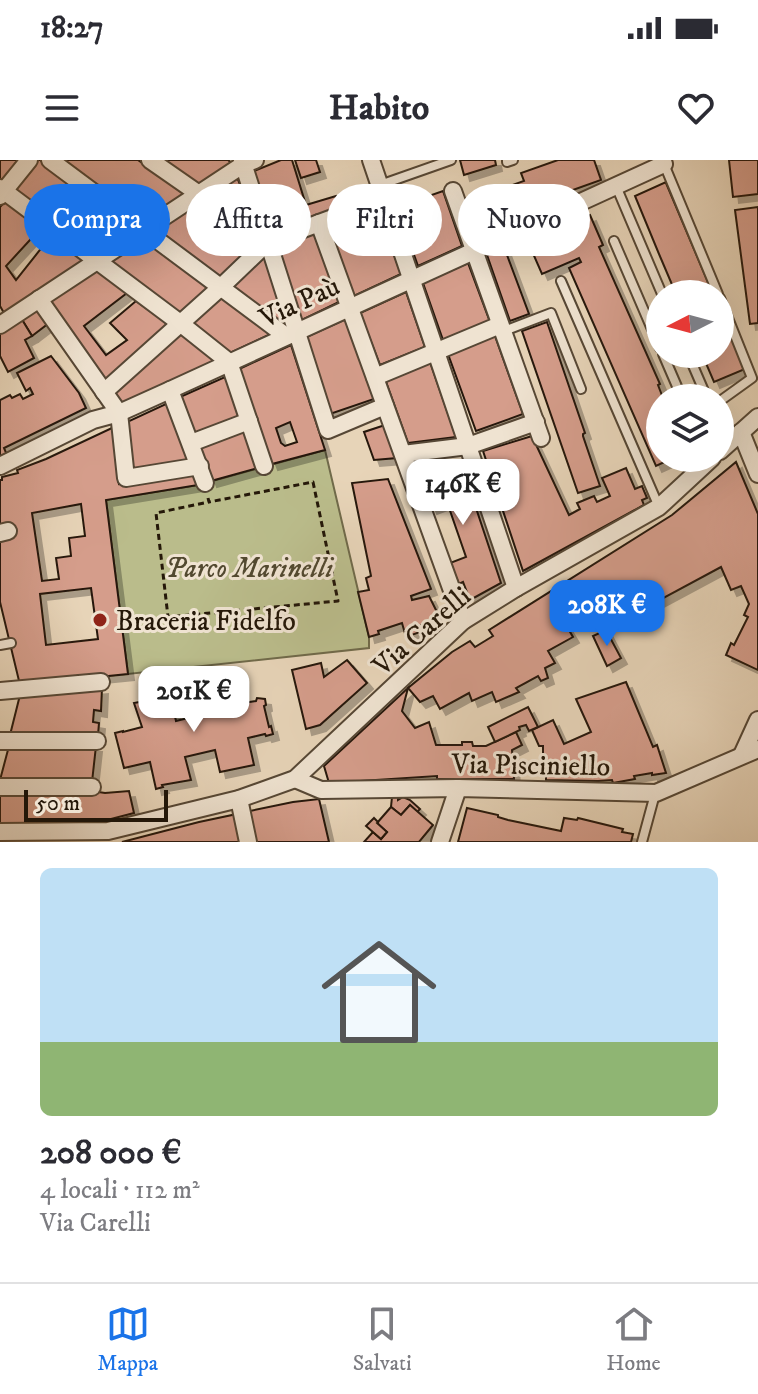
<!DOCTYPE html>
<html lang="it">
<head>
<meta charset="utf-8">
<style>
  body { margin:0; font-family:"IM FELL DW Pica",serif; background:#f2f2f3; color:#2b2b33; height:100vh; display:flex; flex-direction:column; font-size:30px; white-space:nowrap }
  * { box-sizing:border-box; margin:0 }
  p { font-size:26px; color:#7c7c81 }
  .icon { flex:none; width:44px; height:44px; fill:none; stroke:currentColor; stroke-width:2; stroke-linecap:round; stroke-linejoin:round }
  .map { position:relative; height:682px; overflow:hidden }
  .details { display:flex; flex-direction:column; background:#fff; flex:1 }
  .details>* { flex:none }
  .banner { position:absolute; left:24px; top:24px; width:710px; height:72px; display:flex; gap:16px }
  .needle { width:52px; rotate:264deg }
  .buttons { position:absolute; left:646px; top:120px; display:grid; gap:16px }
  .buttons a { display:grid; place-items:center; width:88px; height:88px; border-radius:50%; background:#fff; box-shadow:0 8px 32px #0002; font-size:40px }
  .scale { position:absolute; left:24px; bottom:20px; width:144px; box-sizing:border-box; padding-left:8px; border:4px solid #251809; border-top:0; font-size:22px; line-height:28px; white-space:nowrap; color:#251809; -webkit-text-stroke:6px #efe3d1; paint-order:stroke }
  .price { position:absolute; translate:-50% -68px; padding:0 18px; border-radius:16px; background:#fff; color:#222; font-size:26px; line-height:52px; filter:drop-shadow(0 2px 4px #0008) }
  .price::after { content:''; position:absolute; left:50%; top:48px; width:24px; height:18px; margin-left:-12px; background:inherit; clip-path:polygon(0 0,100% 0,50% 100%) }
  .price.active { background:#1a73e8; color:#fff }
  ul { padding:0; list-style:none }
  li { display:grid; align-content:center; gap:16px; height:424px; padding:0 40px }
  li+li { border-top:2px solid #e1e1e2 }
  li span { display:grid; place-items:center; height:248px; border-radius:12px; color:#555 }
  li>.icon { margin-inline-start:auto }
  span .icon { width:144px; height:144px; fill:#fffc; stroke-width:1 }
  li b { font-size:34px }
  .chip { padding:0 28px; border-radius:36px; background:#fff; box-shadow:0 8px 32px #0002; font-size:28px; line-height:72px }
  .chip.active { background:#1a73e8; color:#fff }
  .status { display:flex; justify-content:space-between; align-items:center; height:56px; padding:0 40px; background:#fff; direction:ltr }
  .status svg { height:22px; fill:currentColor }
  header { display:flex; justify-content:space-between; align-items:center; height:104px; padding:0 40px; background:#fff; font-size:36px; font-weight:700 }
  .tabs { display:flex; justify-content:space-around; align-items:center; height:112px; border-top:2px solid #e1e1e2; background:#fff; font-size:22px; color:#7c7c81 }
  .tabs a { display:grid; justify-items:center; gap:4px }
  .tabs .active { color:#1a73e8 }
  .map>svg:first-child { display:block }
  .green { fill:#babc8b; stroke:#706a4a; stroke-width:2 }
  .building { fill:#d59d8b; stroke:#251809; stroke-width:2; fill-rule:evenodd; filter:url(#shadow) }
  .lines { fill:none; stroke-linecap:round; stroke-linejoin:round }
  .lane-casing { stroke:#564735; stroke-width:12 }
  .street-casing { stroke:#564735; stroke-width:20 }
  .path { stroke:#251809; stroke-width:3; stroke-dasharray:6 4; stroke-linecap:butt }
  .lane { stroke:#efe3d1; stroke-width:8 }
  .street { stroke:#efe3d1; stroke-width:16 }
  .poi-dot { fill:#8f2418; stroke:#efe3d1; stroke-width:3 }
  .labels { text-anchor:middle; stroke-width:6; stroke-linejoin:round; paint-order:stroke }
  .street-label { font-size:28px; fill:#251809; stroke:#efe3d1 }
  .park-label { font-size:28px; font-style:italic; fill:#524930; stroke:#efe3d1 }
  .poi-label { font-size:28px; fill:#251809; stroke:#efe3d1; text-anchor:start }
</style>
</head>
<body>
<div class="status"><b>18:27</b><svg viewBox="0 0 49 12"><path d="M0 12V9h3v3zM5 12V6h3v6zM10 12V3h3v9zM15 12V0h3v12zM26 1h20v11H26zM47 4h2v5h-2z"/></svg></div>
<header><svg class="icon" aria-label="menu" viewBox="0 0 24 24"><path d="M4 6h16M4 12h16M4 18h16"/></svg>Habito<svg class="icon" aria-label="heart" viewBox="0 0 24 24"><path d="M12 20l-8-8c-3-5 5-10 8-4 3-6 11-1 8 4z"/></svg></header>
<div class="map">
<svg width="758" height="682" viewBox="0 0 758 682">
  <defs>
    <filter id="shadow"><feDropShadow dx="6" dy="6" stdDeviation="0" flood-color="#0004"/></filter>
  </defs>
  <rect width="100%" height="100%" fill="#e7d4b8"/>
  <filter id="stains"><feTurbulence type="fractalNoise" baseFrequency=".0025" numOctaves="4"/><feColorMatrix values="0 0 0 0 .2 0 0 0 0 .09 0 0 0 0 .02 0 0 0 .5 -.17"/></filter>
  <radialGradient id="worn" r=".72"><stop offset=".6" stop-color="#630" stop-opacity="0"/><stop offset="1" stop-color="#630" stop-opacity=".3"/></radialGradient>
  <polygon class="green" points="325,290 369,477 369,488 128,514 106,340 198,325"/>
  <g class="building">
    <polygon points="0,0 23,0 6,24 0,19"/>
    <polygon points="38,0 40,0 133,70 96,94 14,32"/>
    <polygon points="62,0 138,0 185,35 145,62"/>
    <polygon points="164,0 228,0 233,4 200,26"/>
    <polygon points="281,0 292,0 306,45 336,36 340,49 273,73 254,11"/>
    <polygon points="295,0 316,0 320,12 301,18"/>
    <polygon points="460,0 495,0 496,5 464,15"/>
    <polygon points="558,0 594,0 601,20 531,45 533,52 483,70 472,39 524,21 521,13"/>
    <polygon points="729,0 758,0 758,34 733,37"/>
    <polygon points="237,17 248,44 238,53 212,34"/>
    <polygon points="666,22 666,23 713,134 676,134 659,94 635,36"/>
    <polygon points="443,31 462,86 418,106 397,47"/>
    <polygon points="6,40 41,68 6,106 16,120 51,76 85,102 4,153 0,146 0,47"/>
    <polygon points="196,42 257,87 221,119 155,70"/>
    <polygon points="758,47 758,163 750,164 735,50"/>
    <polygon points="378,50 401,114 354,136 328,68"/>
    <polygon points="590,55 603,85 599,87 660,224 658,225 663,238 660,238 660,298 673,298 656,306 569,108 581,102 579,98 542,114 528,82"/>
    <polygon points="313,71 339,142 300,161 276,85"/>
    <polygon points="144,77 211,128 179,155 107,102"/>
    <polygon points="504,87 529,154 510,161 487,95"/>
    <polygon points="265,97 286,162 282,164 231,126"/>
    <polygon points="468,103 490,162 443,180 423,123"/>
    <polygon points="97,110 127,133 84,166 106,195 127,180 110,163 136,141 169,165 103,222 47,143"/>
    <polygon points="406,132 425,187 380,205 360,153"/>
    <polygon points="224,136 271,174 230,193 190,163"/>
    <polygon points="38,147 49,163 32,176 21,158"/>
    <polygon points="720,151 745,209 714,222 702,194 720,194"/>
    <polygon points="21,158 32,176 25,180 34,198 8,212 0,196 0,173"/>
    <polygon points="346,159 374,239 327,255 304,178"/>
    <polygon points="547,162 585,273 583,274 583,276 600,326 578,333 522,171"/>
    <polygon points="180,171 217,200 118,245 110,233"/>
    <polygon points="495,176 523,254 476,271 448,194"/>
    <path d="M291 185 325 290 272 304 237 210ZM290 262 297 282 285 286 281 283 276 268Z"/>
    <polygon points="51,196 79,233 86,248 4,288 7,295 0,299 0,240 10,235 12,238 20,234 23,239 33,234 30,228 26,231 17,213"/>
    <polygon points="430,202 456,277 408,283 385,219"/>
    <polygon points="225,217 241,258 194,276 180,237"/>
    <polygon points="168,243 189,301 133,313 127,262"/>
    <polygon points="385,265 397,298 374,300 364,272"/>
    <path d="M114 267 119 324 194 312 198 325 106 340 128 514 20 525 0 442V320H2V317L18 313 17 310 46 299ZM81 344 85 376 69 378 71 396 56 398 59 419 42 421 32 353ZM91 428 98 479 46 485 40 434Z"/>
    <polygon points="244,269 258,308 211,321 198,286"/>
    <polygon points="532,276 569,355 580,349 577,343 582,341 594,336 597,342 610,336 602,318 626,308 635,329 642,326 647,338 642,340 644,345 523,411 483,291"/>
    <polygon points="736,302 758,354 758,510 726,495 731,483 734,485 748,457 744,455 749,444 741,426 731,430 721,407 658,441 650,425 596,456 587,440 566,452 568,457 563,460 573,477 548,491 555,503 545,508 548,518 541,521 538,516 516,528 519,532 496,542 492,532 472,541 469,533 440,549 433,536 420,542 408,528 452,492 470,481 475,487 493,476 489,470 672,355"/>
    <polygon points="461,303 501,423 470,440 463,422 459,424 450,403 466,397 447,342 431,348 418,309"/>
    <polygon points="388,319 431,429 411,436 412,440 429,436 438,454 429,462 421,465 423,471 406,477 402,463 378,471 379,474 369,477 358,432 369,430 366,418 371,416 352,323"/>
    <polygon points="606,470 621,498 607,506 593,476"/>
    <polygon points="347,500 367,523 320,565 306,569 292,510 321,503 324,517"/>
    <polygon points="234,519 235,527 233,528 236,544 256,541 257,538 265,539 266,545 264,546 269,567 271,566 273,574 266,576 265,574 248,578 254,605 220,612 215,590 185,597 191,620 162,625 163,627 156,629 150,602 124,608 115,573 123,571 123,572 142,567 134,543 161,538 161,536 170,534 176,561 204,554 198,528 225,523"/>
    <polygon points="626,522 653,587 657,585 666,613 652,615 652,613 634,616 635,619 613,623 612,620 598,621 546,620 546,606 543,605 543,586 539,586 532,570 553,560 564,584 591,572 576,539"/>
    <polygon points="102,528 101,551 94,550 93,562 99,563 98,575 10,575 20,535"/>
    <polygon points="408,528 402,551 415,568 429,562 436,585 462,585 462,582 472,582 473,586 486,586 516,572 522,585 512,590 514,619 437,619 437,616 329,623 324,606"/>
    <polygon points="528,547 538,567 529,571 526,565 519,567 520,570 495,582 488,567"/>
    <polygon points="9,586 96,586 92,622 0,620"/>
    <polygon points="92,631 105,633 129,631 134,653 88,665 0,664 0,632"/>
    <polygon points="392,637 398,637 398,640 403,637 410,640 420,649 417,652 410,645 401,655 391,647"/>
    <polygon points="319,639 329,682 253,682 245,652 293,642"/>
    <polygon points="410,645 433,665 419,682 364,682 373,672 381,679 387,672 377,663 391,647 401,655"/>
    <polygon points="467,648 498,655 498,657 508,660 561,671 564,658 577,660 578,658 623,669 622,672 633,674 631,682 458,682"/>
    <polygon points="237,654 243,682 122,682 199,662"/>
    <polygon points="374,658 378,662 377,663 387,672 381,679 366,666"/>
  </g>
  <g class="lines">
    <defs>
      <g id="lane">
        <polyline points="507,0 507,2 513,0"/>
        <polyline points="664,4 718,134"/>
        <polyline points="380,25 451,0"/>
        <polyline points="616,26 662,134"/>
        <polyline points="614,81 660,188"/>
        <polyline points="561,121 659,347"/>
        <polyline points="720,138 752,218 720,241"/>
        <polyline points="504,171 551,153 581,229"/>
        <polyline points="663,194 682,238"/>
        <polyline points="688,194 707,238"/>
        <polyline points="720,268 727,284"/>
        <polyline points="0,485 11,483"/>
        <polyline points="642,682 655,634"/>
      </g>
      <g id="street">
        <polyline points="50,0 286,176"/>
        <polyline points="150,0 268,82"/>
        <polyline points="242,0 328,270 385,246"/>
        <polyline points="371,0 516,428"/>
        <polyline points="0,28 180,163 229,202 264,306"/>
        <polyline points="453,31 541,278"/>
        <polyline points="0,36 29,0"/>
        <polyline points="319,63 463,461"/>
        <polyline points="39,139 119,253 126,318 200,306"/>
        <polyline points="0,165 244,4 255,0"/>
        <polyline points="375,217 500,165"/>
        <polyline points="170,230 205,323"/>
        <polyline points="104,232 221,127 268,82 384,39"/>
        <polyline points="741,272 758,314"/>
        <polyline points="191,283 249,261"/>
        <polyline points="720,291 758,257"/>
        <polyline points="403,294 468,286 536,262"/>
        <polyline points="0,306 93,260 119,253 170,230 664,4"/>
        <polyline points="0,373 8,371"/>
        <polyline points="0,531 101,522"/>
        <polyline points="0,581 97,581"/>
        <polyline points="742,595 758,560"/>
        <polyline points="295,619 321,630 458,628 656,633 758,589"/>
        <polyline points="0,627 92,627"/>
        <polyline points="239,639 248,682"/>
        <polyline points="0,672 108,671 239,639 295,619 463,461 516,428 659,347 712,298"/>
        <polyline points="440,682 458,628"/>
      </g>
    </defs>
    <use href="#lane" class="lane-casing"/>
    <use href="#street" class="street-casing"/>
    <polyline class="path" points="208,338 209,342 313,322 338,441 168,457 156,353 209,342"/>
    <use href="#lane" class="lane"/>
    <use href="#street" class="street"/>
  </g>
  <circle class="poi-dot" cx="100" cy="460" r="8"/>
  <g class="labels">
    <g class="street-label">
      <text transform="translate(299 141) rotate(-25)" y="10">Via Paù</text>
      <text transform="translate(421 470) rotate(-41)" y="10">Via Carelli</text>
      <text transform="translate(531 604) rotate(1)" y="10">Via Pisciniello</text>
    </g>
    <g class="park-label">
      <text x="249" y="417">Parco Marinelli</text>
    </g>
    <g class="poi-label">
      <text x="116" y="470">Braceria Fidelfo</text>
    </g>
  </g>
  <rect width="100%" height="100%" filter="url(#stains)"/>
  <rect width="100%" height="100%" fill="url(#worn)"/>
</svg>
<div class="buttons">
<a><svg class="needle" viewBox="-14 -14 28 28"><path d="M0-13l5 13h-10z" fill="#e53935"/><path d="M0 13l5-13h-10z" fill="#7c7c81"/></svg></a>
<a><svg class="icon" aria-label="layers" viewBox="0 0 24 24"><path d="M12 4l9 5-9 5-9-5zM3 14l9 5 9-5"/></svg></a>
</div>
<div class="scale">50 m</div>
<b class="price" style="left:463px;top:367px">146K €</b>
<b class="price active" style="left:607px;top:488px">208K €</b>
<b class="price" style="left:194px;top:574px">201K €</b>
<div class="banner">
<a class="chip active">Compra</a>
<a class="chip">Affitta</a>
<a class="chip">Filtri</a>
<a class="chip">Nuovo</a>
</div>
</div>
<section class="details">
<ul>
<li><span style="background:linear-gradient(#bfe0f5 70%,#8fb573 0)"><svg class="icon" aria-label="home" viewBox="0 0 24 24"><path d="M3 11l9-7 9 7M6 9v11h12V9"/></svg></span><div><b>208 000 €</b><p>4 locali · 112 m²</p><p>Via Carelli</p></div></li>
</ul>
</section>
<nav class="tabs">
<a class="active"><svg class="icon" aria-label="map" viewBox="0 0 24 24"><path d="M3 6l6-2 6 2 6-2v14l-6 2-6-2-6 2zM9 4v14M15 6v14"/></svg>Mappa</a>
<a><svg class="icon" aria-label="saved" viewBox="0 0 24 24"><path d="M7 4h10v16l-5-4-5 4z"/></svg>Salvati</a>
<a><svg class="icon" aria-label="home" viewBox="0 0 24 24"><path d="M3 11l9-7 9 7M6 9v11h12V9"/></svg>Home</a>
</nav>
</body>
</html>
